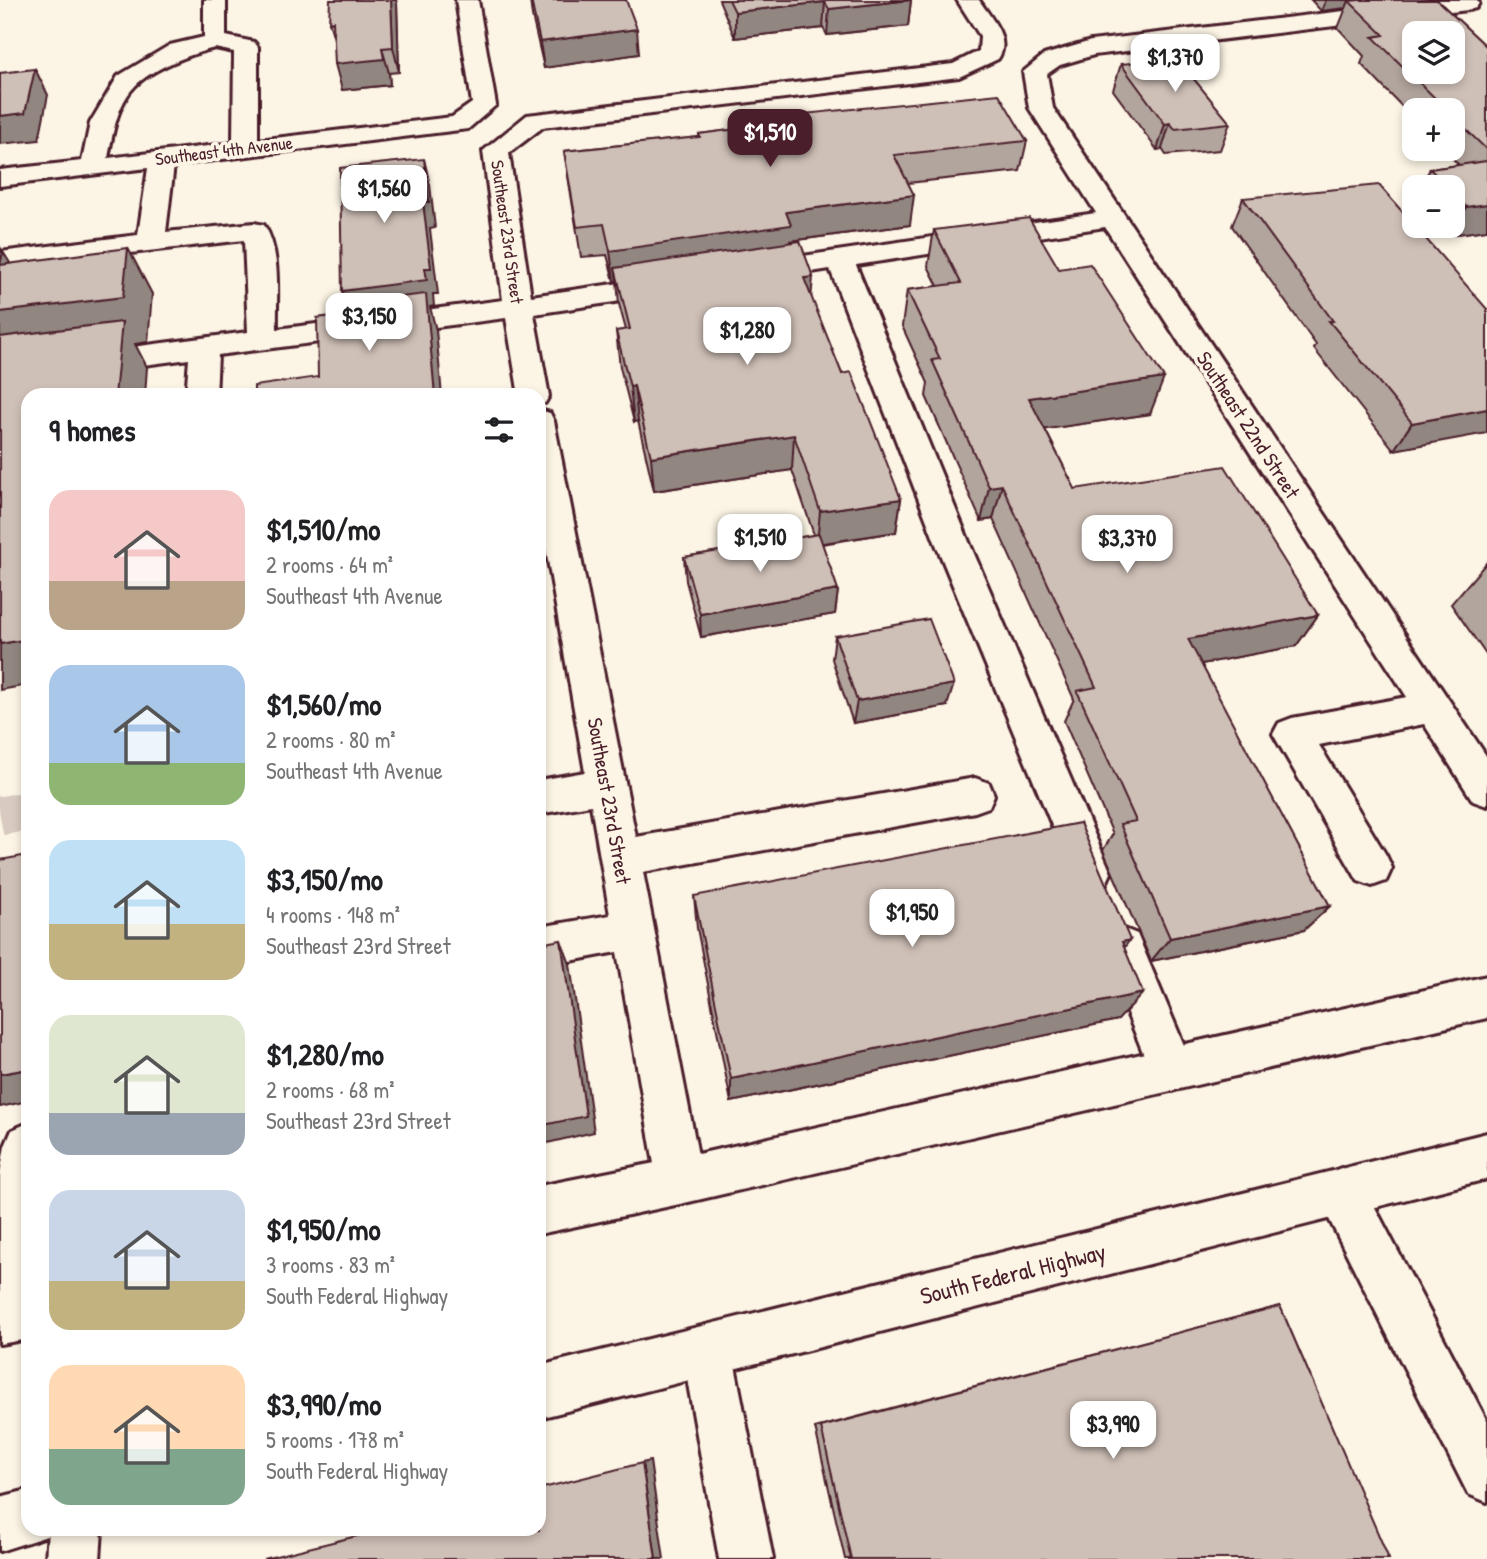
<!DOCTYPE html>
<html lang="en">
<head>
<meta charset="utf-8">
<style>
  body { margin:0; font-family:"Patrick Hand",sans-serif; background:#f2f2f2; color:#202124; height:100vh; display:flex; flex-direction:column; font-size:26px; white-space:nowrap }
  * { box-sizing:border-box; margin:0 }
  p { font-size:23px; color:#757577 }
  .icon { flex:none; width:38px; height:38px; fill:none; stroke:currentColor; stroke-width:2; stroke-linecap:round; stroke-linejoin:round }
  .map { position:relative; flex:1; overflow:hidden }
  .sheet { position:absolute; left:21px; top:388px; width:525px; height:1148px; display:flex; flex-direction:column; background:#fff; border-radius:21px; box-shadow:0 4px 10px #0003 }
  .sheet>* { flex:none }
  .tools { position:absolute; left:1402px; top:21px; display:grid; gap:14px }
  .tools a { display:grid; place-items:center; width:63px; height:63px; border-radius:14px; background:#fff; box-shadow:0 4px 10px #0003; font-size:35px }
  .price { position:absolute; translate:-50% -60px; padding:0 16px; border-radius:14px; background:#fff; color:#222; font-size:23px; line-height:46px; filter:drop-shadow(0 2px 4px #0008) }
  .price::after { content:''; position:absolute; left:50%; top:42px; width:21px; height:16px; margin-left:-10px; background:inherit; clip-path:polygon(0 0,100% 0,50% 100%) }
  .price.selected { background:#4a1f2b; color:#fff }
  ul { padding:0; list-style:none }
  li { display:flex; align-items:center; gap:21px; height:175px; padding:0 28px }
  li span { display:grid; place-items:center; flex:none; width:196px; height:140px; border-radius:21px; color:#555 }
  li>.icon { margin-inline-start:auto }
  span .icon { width:84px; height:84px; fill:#fffc; stroke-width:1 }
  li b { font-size:30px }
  h2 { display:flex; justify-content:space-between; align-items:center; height:84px; padding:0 28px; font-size:30px }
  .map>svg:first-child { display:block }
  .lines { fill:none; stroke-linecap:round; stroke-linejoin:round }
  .minor-tunnel { stroke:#d8cac0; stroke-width:39; stroke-dasharray:39 19; stroke-linecap:butt }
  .minor-casing { stroke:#4a1f2b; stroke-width:6 }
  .major-casing { stroke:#4a1f2b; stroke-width:6 }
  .minor { fill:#fcf5e5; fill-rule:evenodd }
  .major { fill:#fcf5e5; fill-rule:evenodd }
  .wall { fill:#b2a59d; stroke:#4a1f2b; stroke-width:2 }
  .shaded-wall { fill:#918680; stroke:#4a1f2b; stroke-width:2 }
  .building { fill:#cfc0b7; stroke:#4a1f2b; stroke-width:2; fill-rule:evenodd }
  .labels { text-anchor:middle; stroke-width:7; stroke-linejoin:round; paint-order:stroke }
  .far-street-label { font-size:18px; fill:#4a1f2b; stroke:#fcf5e5 }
  .street-label { font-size:21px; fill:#4a1f2b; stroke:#fcf5e5 }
  .near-street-label { font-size:24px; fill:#4a1f2b; stroke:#fcf5e5 }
</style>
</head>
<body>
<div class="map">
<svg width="1487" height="1559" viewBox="0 0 1487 1559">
  <rect width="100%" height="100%" fill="#fcf5e5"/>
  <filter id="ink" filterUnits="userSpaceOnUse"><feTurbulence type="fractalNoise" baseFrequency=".0143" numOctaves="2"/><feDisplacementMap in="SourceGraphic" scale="14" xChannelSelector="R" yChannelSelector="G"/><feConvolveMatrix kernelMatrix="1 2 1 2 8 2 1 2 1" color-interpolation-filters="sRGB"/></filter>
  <g filter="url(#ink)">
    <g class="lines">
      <polyline class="minor-tunnel" points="0,816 28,811"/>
      <defs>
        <g id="minor">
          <path d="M204 0H226V36L254 42 258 47V140L452 117 472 103 456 0H478L496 105 468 129 174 165 166 232 254 223 264 225C282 252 276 297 277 329L503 300 483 151 527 115 953 64 979 51 980 36 957 0H979C990 17 1012 39 998 59L959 77 543 127 509 153 531 296 668 276 678 279 682 285 678 291 668 294 534 314 549 396 545 403 539 405V396H519L506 318 218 355 216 396H186L189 359 0 384V364L248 332 244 240 0 268V252L138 235 148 168 0 186V170L82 161 90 123 118 76 170 45 204 37ZM215 48 234 52 233 143 108 158C113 133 117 104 135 86 151 69 193 53 215 48Z"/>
          <polygon points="1437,0 1477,0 1479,3 1476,8 1468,10 1094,55 1060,65 1047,74 1053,108 1487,757 1487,806 1473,801 1424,724 1319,745 1386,855 1392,868 1386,881 1372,886 1358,881 1273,734 1279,723 1292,718 1407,697 1105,227 856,265 969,542 1111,873 1105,886 1091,891 1077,886 935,542 830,269 755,281 745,278 741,272 745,266 755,263 1096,213 1029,108 1023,72 1044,55 1091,41"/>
          <polygon points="539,410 550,413 554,421 636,837 975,778 989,783 994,795 989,807 975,812 643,872 703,1181 697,1198 680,1204 663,1198 657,1181 617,952 539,967 539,927 610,915 591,805 539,814 539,780 585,772 539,509"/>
          <polygon points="1122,928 1137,934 1194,1069 1188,1085 1172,1091 1156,1085 1101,948 1107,934"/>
          <polygon points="28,1123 28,1295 25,1315 18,1333 0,1340 0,1174 5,1146 12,1130"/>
          <polygon points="1341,1168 1358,1175 1487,1421 1487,1502 1468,1494 1324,1209 1317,1192 1324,1175"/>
          <polygon points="707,1325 725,1332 732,1350 773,1559 719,1559 682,1350 689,1332"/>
          <polygon points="48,1530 102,1530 100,1559 46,1559"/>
        </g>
        <g id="major">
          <polygon points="1487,976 1487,1018 680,1204 539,1234 539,1186 680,1158"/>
          <polygon points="1487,1133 1487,1179 539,1418 539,1366"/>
          <polygon points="28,1289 28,1339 0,1344 0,1294"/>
          <polygon points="28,1490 28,1530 50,1530 47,1536 0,1551 0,1497"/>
        </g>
      </defs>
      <use href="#minor" class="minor-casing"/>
      <use href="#major" class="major-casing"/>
      <use href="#minor" class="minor"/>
      <use href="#major" class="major"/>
    </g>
    <g class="wall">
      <polygon points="530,0 626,0 639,54 544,68 532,16"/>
      <polygon points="719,0 911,0 908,26 827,35 823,28 735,38"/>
      <polygon points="1311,0 1437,0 1487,47 1487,230 1450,235 1442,226 1452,226 1452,187 1420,187 1430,169 1459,165 1443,149 1452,149 1452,110 1414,110 1414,119 1361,64 1364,56 1338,28 1346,8 1321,11"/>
      <polygon points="397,3 399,72 389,73 390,85 342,90 334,39 329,22"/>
      <polygon points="1121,64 1230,123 1220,150 1166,155 1162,149 1157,150 1113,90"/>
      <polygon points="764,118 1027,141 1020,171 908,183 910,225 790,241 811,298 842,374 901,499 896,532 822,544 838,590 835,614 701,637 686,581 684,557 814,535 792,470 654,491 638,421 634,422 620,367 616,331 626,330 619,304 617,281 614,281 607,255 581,257 564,151 699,137 699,134 764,126"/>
      <polygon points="1243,198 1487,309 1394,450 1314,349 1316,345 1232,226"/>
      <polygon points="934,230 1059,269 1150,414 1045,429 1075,489 1318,615 1296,646 1201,664 1330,906 1304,930 1151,961 1103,850 1113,834 1064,721 1074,699 993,519 981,521 926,396 928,383 902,326 907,290 938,286 928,266"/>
      <polygon points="1487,562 1487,656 1451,604"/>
      <polygon points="835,636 947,706 853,723 832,659"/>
      <polygon points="694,896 1124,948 1118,1020 731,1102 697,928"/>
      <polygon points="1280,1306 1388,1559 845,1559 815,1428"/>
    </g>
    <g class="shaded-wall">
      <polygon points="391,0 396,0 397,3 399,72 393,47"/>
      <polygon points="911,0 908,26 827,35 829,9"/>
      <polygon points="1326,0 1399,0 1349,1 1346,8 1321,11"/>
      <polygon points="825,2 823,28 735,38 735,12"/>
      <polygon points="637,29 639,54 544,68 540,42"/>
      <polygon points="382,48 389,73 390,85 342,90 335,64"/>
      <polygon points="35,69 48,95 39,140 0,144 0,116"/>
      <polygon points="1170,123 1162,149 1157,150 1165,124"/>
      <polygon points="424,159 430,185 435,228 430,229 438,294 433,294 434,306 430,307 436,330 442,396 435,396 351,317 342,291 425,268 423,202"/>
      <polygon points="914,195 910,225 790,241 790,255 615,268 617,281 614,281 610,251 786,212"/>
      <polygon points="1487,204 1487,230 1450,235 1466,207"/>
      <polygon points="0,247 32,298 128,248 152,294 148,342 135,344 147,367 145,396 115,396 0,361"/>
      <polygon points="813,277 810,312 804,278"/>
      <polygon points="1164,378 1150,414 1020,433 1029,398"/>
      <polygon points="634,386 638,421 634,422 630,387"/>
      <polygon points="1487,409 1487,433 1394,450 1412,423"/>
      <polygon points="794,435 792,470 654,491 651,457"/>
      <polygon points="1002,485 993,519 981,521 989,487"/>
      <polygon points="901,499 896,532 817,544 820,511"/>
      <polygon points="838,590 835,614 701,637 700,614"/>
      <polygon points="1318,615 1296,646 1170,670 1188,639"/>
      <polygon points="28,639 28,685 0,690 0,644"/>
      <polygon points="954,684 947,706 853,723 857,701"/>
      <polygon points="1330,906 1304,930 1151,961 1170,938"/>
      <polygon points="561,940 570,964 594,1132 539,1145 539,1126"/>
      <polygon points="1130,940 1107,970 1122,942"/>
      <polygon points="1143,993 1118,1020 731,1102 731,1079"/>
      <polygon points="28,1069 28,1101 0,1107 0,1074"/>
      <polygon points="650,1461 664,1559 656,1559 642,1463"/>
    </g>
    <g class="building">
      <polygon points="330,0 391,0 393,47 382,48 384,59 335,64 333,21 329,22"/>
      <polygon points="531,0 626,0 637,29 540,42"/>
      <polygon points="729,0 910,0 829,9 825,2 735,12"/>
      <path d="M1359 0H1437L1487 47V150L1452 116V110H1447L1373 37 1384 35 1349 1ZM1414 33H1452V72H1414Z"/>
      <polygon points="1170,59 1173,62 1180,62 1230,123 1175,129 1170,123 1165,124 1121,64"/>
      <polygon points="35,69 25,113 0,116 0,73"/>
      <polygon points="999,94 1027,141 894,155 914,195 786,212 791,225 610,251 604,224 577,227 564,151 700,137 699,134 767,125 764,118"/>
      <polygon points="424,159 429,202 423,202 431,268 425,268 427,280 342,291 340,168"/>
      <polygon points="1487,161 1487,204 1466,207 1452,192 1452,187 1448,187 1430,169"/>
      <polygon points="1379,185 1487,309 1487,409 1412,423 1329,321 1333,321 1243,198"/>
      <polygon points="1029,218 1059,269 1090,264 1164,378 1029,398 1075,489 1225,466 1318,615 1188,639 1330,906 1170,938 1120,824 1136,821 1077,691 1096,687 1002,485 989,487 932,360 940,359 907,290 961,283 934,230"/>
      <polygon points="800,241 813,277 804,278 842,374 851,372 901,499 820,511 794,435 651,457 634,386 630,387 616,331 630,329 615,268"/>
      <polygon points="128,248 123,297 0,312 0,252 3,252 0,265"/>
      <polygon points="426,294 435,396 254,396 254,386 318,377 317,318 340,315 340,304"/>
      <polygon points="122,322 115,396 28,396 28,639 0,644 0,337"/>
      <polygon points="819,534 838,590 700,614 684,557"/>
      <polygon points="929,619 954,684 857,701 835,636"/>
      <polygon points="1080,823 1130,940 1122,942 1143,993 731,1079 694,896"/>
      <polygon points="28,855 28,1069 0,1074 0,860"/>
      <polygon points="561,940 586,1116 539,1126 539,944"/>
      <polygon points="1280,1306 1389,1559 851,1559 821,1427"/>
      <polygon points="642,1463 656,1559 264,1559 381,1530 539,1530 539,1489"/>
    </g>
  </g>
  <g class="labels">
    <g class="far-street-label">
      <text transform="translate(224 151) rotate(-7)" y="6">Southeast 4th Avenue</text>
      <text transform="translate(507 232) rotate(82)" y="6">Southeast 23rd Street</text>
    </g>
    <g class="street-label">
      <text transform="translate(1248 425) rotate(57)" y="7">Southeast 22nd Street</text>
      <text transform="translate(609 801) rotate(80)" y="7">Southeast 23rd Street</text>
    </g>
    <g class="near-street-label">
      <text transform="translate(1013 1274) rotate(-14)" y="8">South Federal Highway</text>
    </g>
  </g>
</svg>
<div class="tools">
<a><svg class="icon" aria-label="layers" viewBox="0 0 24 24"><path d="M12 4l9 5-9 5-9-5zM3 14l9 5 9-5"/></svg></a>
<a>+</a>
<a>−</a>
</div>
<b class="price" style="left:1175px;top:94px">$1,370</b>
<b class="price selected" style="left:770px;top:169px">$1,510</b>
<b class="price" style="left:384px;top:225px">$1,560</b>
<b class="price" style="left:369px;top:353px">$3,150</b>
<b class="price" style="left:747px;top:367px">$1,280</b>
<b class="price" style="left:760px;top:574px">$1,510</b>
<b class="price" style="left:1127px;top:575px">$3,370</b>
<b class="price" style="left:912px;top:949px">$1,950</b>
<b class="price" style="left:1113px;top:1461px">$3,990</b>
<section class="sheet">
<h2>9 homes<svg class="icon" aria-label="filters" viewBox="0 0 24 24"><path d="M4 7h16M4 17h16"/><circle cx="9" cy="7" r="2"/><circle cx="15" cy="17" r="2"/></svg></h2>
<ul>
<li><span style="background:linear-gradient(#f6c9c9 65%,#b9a48a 0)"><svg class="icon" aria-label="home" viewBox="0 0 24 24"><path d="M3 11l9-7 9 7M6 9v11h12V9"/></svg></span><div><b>$1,510/mo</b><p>2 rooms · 64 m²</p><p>Southeast 4th Avenue</p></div></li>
<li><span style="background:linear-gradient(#a9c7e8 70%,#8fb573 0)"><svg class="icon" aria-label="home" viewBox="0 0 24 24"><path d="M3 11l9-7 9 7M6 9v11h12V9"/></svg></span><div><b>$1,560/mo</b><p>2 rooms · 80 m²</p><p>Southeast 4th Avenue</p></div></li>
<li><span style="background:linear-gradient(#bfe0f5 60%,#c2b280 0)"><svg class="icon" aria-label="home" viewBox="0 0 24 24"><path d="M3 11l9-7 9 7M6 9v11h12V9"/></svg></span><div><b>$3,150/mo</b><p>4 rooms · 148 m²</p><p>Southeast 23rd Street</p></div></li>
<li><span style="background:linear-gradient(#dfe7d0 70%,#9aa5b1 0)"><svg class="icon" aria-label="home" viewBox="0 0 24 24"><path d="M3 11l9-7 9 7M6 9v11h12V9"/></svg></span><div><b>$1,280/mo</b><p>2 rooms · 68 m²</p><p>Southeast 23rd Street</p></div></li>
<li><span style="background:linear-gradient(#c9d6e8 65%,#c2b280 0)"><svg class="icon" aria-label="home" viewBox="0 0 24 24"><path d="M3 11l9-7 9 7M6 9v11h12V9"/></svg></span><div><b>$1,950/mo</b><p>3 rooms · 83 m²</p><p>South Federal Highway</p></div></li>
<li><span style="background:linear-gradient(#ffd9b3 60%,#7fa58c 0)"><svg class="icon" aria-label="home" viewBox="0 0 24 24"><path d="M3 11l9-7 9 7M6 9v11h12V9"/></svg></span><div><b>$3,990/mo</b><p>5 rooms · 178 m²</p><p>South Federal Highway</p></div></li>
</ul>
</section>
</div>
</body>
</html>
